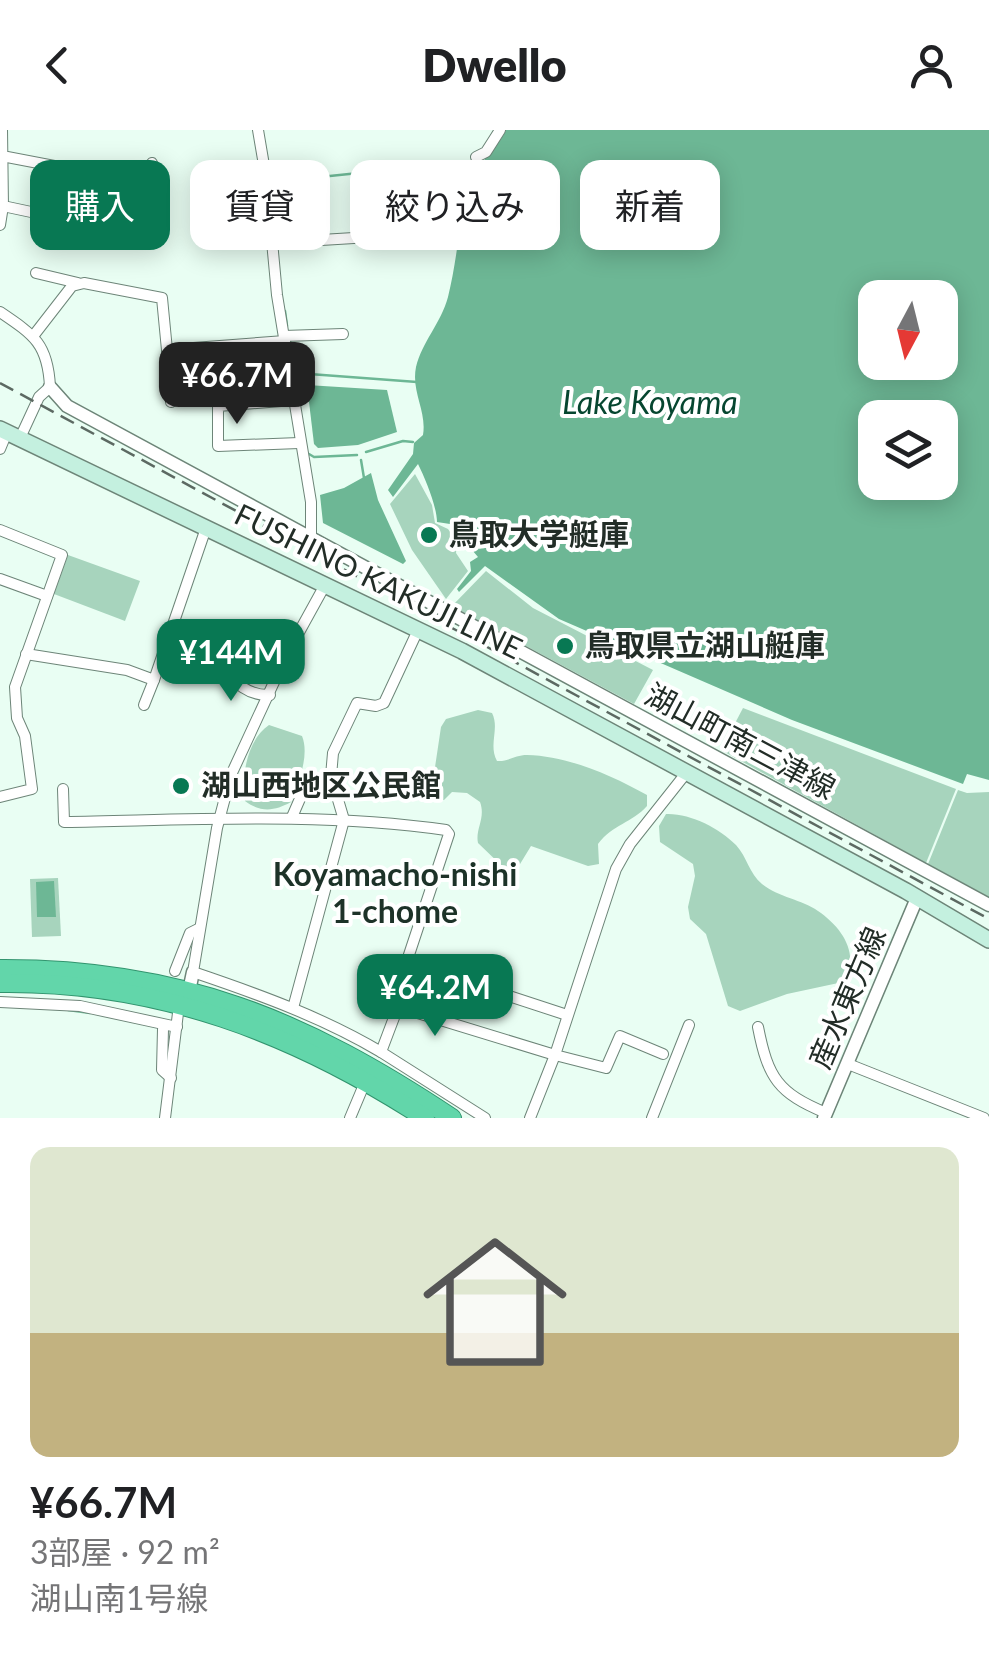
<!DOCTYPE html>
<html lang="ja">
<head>
<meta charset="utf-8">
<style>
  body { margin:0; font-family:Lato,"Noto Sans JP",sans-serif; background:#f6f6f6; color:#202124; height:100vh; display:flex; flex-direction:column; font-size:38px; white-space:nowrap }
  * { box-sizing:border-box; margin:0 }
  p { font-size:32px; color:#757577 }
  .icon { flex:none; width:55px; height:55px; fill:none; stroke:currentColor; stroke-width:2; stroke-linecap:round; stroke-linejoin:round }
  .map { position:relative; height:988px; overflow:hidden }
  .sheet { display:flex; flex-direction:column; background:#fff; flex:1 }
  .sheet>* { flex:none }
  .hud { position:absolute; left:30px; top:30px; width:930px; height:90px; display:flex; gap:20px }
  .needle { width:65px; rotate:187deg }
  .controls { position:absolute; left:858px; top:150px; display:grid; gap:20px }
  .controls a { display:grid; place-items:center; width:100px; height:100px; border-radius:20px; background:#fff; box-shadow:0 5px 25px #0003; font-size:50px }
  .price { position:absolute; translate:-50% -85px; padding:0 22px; border-radius:20px; background:#087853; color:#fff; font-size:32px; line-height:65px; filter:drop-shadow(0 2px 5px #0008) }
  .price::after { content:''; position:absolute; left:50%; top:60px; width:30px; height:22px; margin-left:-15px; background:inherit; clip-path:polygon(0 0,100% 0,50% 100%) }
  .price.on { background:#222; color:#fff }
  ul { padding:0; list-style:none }
  li { display:grid; align-content:center; gap:20px; height:530px; padding:0 30px }
  li+li { border-top:2px solid #e0e0e0 }
  li span { display:grid; place-items:center; height:310px; border-radius:20px; color:#555 }
  li>.icon { margin-inline-start:auto }
  span .icon { width:180px; height:180px; fill:#fffc; stroke-width:1 }
  li b { font-size:42px }
  .chip { padding:0 35px; border-radius:20px; background:#fff; box-shadow:0 5px 25px #0003; font-size:35px; line-height:90px }
  .chip.on { background:#087853; color:#fff }
  header { display:flex; justify-content:space-between; align-items:center; height:130px; padding:0 30px; background:#fff; font-size:45px; font-weight:800 }
  .map>svg:first-child { display:block }
  .green { fill:#a7d4bd }
  .water { fill:#6db795; fill-rule:evenodd }
  .lines { fill:none; stroke-linecap:round; stroke-linejoin:round }
  .stream { stroke:#6db795; stroke-width:2.5 }
  .minor-casing { stroke:#6d8578; stroke-width:12 }
  .tertiary-casing { stroke:#6d8578; stroke-width:15 }
  .secondary-casing { stroke:#6d8578; stroke-width:18 }
  .trunk-casing { stroke:#32946e; stroke-width:20 }
  .minor { stroke:#fff; stroke-width:10 }
  .tertiary { stroke:#fff; stroke-width:12 }
  .secondary { stroke:#c4f0df; stroke-width:15 }
  .trunk { stroke:#62d6aa; stroke-width:18 }
  .rail { stroke:#5c6962; stroke-width:2.5; stroke-dasharray:15 8; stroke-linecap:butt }
  .poi-dot { fill:#087853; stroke:#fff; stroke-width:4 }
  .labels { text-anchor:middle; stroke-width:8; stroke-linejoin:round; paint-order:stroke }
  .poi-label { font-size:30px; font-weight:bold; fill:#222d27; stroke:#fff; text-anchor:start }
  .street-label { font-size:30px; fill:#222d27; stroke:#fff }
  .water-label { font-size:32px; font-style:italic; fill:#064630; stroke:#fff }
  .neighbourhood-label { font-size:32px; font-weight:bold; fill:#1d3228; stroke:#fff }
</style>
</head>
<body>
<header><svg class="icon" aria-label="back" viewBox="0 0 24 24"><path d="M15 5l-7 7 7 7"/></svg>Dwello<svg class="icon" aria-label="person" viewBox="0 0 24 24"><circle cx="12" cy="8" r="4"/><path d="M4 21q1-7 8-7t8 7"/></svg></header>
<div class="map">
<svg width="989" height="988" viewBox="0 0 989 988">
  <rect width="100%" height="100%" fill="#e9fef3"/>
  <g class="green">
    <polygon points="415,344 432,375 435,393 448,399 457,412 456,423 468,441 446,469 412,420 390,374"/>
    <polygon points="68,425 140,451 125,491 54,464"/>
    <polygon points="486,441 533,478 653,540 634,574 452,476"/>
    <polygon points="743,578 956,659 926,733 721,620"/>
    <path d="M478 580 492 583C500 599 488 614 497 631 508 632 515 625 527 625 568 626 611 645 647 665V676C632 693 613 694 598 714L599 734 588 736 531 716 517 739H505L478 713C475 699 486 688 480 672L467 663 452 662 444 670 434 668 431 664 441 597 446 589Z"/>
    <path d="M269 595 302 606C310 626 298 653 291 672 275 681 261 683 245 671 241 646 247 610 269 595Z"/>
    <polygon points="958,660 967,663 989,662 989,767 928,734"/>
    <path d="M666 684C690 683 719 698 736 715 747 727 749 743 762 754 780 768 801 769 818 781 843 798 861 826 843 852L787 864 740 881 728 876 706 804 690 789 688 777 695 746 693 734 660 712 659 696Z"/>
    <polygon points="58,748 61,806 32,807 30,749"/>
  </g>
  <g class="water">
    <path d="M506 0H989V650L967 644 963 654 792 590 559 489 485 436 459 462 457 459 471 441 470 432 478 427 450 394 437 392C437 377 425 348 418 334L393 367 388 360 413 324 414 313 423 305C427 281 411 262 416 237 422 212 441 193 448 167 457 130 460 91 467 53L469 48 481 45C480 25 499 17 506 0ZM875 168H940V232H875ZM875 288H940V352H875Z"/>
    <polygon points="307,255 387,260 397,302 358,315 318,318 314,314"/>
    <polygon points="371,343 378,370 406,431 403,434 323,393 320,365 344,358"/>
    <polygon points="54,751 56,787 37,787 36,752"/>
  </g>
  <g class="lines">
    <g class="stream">
      <polyline points="272,52 455,33 458,35"/>
      <polyline points="285,181 287,196"/>
      <polyline points="290,209 292,226"/>
      <polyline points="296,243 417,252"/>
      <polyline points="366,322 403,311 413,312"/>
      <polyline points="309,324 314,327 357,325"/>
      <polyline points="361,330 364,348"/>
      <polyline points="68,880 90,883"/>
    </g>
    <defs>
      <g id="minor">
        <polyline points="258,0 266,47 277,165 311,372 311,406"/>
        <polyline points="2,26 148,54 139,105 3,76 2,0"/>
        <polyline points="476,27 486,22 500,0"/>
        <polyline points="148,54 152,33"/>
        <polyline points="0,95 3,76"/>
        <polyline points="272,113 452,102"/>
        <polyline points="36,143 78,153"/>
        <path d="M0 182C34 205 48 214 50 257L39 267 20 308"/>
        <polyline points="34,205 72,156 84,153 162,168 167,220 285,211"/>
        <polyline points="284,206 343,204"/>
        <polyline points="167,220 171,272"/>
        <polyline points="293,270 218,276 218,316 299,313"/>
        <polyline points="0,319 7,302"/>
        <polyline points="0,400 62,425 15,557 17,588 25,606 32,659 0,667"/>
        <polyline points="0,449 47,466"/>
        <path d="M325 455 287 524 231 645 217 698 193 842C258 864 322 887 381 922"/>
        <polyline points="26,524 127,540 154,550 206,398"/>
        <path d="M216 531C232 548 244 566 270 565"/>
        <polyline points="144,575 154,550"/>
        <path d="M63 659 64 692C192 690 319 682 446 700L449 704 394 870 397 881"/>
        <polyline points="292,687 302,664"/>
        <polyline points="175,841 190,803 198,799"/>
        <polyline points="509,866 567,885"/>
        <polyline points="0,872 80,876 177,897"/>
        <polyline points="293,878 344,690 331,646 333,623 357,573 376,576 384,573 418,500"/>
        <path d="M758 897C768 948 778 963 826 983"/>
        <polyline points="163,899 162,940 171,948"/>
        <polyline points="663,924 620,906 606,938 555,925 616,739 630,714 687,642"/>
        <polyline points="848,934 984,988"/>
        <polyline points="165,988 179,875"/>
        <polyline points="350,988 366,950"/>
        <polyline points="485,988 381,922 398,877 555,925 530,988"/>
        <polyline points="652,988 689,895"/>
      </g>
      <g id="tertiary">
        <polyline points="50,257 67,276 989,775"/>
        <polyline points="189,861 193,842"/>
        <polyline points="824,988 917,768"/>
      </g>
      <polyline id="secondary" points="0,299 462,521 906,761 989,810"/>
      <g id="trunk">
        <path d="M0 839C180 838 305 890 452 988"/>
        <path d="M0 853C158 851 294 903 425 988"/>
      </g>
    </defs>
    <use href="#minor" class="minor-casing"/>
    <use href="#tertiary" class="tertiary-casing"/>
    <use href="#secondary" class="secondary-casing"/>
    <use href="#trunk" class="trunk-casing"/>
    <use href="#minor" class="minor"/>
    <use href="#tertiary" class="tertiary"/>
    <use href="#secondary" class="secondary"/>
    <use href="#trunk" class="trunk"/>
    <polyline class="rail" points="0,253 989,789"/>
  </g>
  <g class="poi-dot">
    <circle cx="429" cy="405" r="10"/>
    <circle cx="565" cy="516" r="10"/>
    <circle cx="181" cy="656" r="10"/>
  </g>
  <g class="labels">
    <g class="poi-label">
      <text x="449" y="415">鳥取大学艇庫</text>
      <text x="585" y="526">鳥取県立湖山艇庫</text>
      <text x="201" y="666">湖山西地区公民館</text>
    </g>
    <g class="street-label">
      <text transform="translate(378 452) rotate(26)" y="10">FUSHINO KAKUJI LINE</text>
      <text transform="translate(740 612) rotate(28)" y="10">湖山町南三津線</text>
      <text transform="translate(848 868) rotate(-67)" y="10">産水東方線</text>
    </g>
    <g class="water-label">
      <text x="650" y="284">Lake Koyama</text>
    </g>
    <g class="neighbourhood-label">
      <text x="395" y="756">Koyamacho-nishi<tspan x="395" dy="37">1-chome</tspan></text>
    </g>
  </g>
</svg>
<div class="controls">
<a><svg class="needle" viewBox="-14 -14 28 28"><path d="M0-13l5 13h-10z" fill="#e53935"/><path d="M0 13l5-13h-10z" fill="#757577"/></svg></a>
<a><svg class="icon" aria-label="layers" viewBox="0 0 24 24"><path d="M12 4l9 5-9 5-9-5zM3 14l9 5 9-5"/></svg></a>
</div>
<b class="price on" style="left:237px;top:297px">¥66.7M</b>
<b class="price" style="left:231px;top:574px">¥144M</b>
<b class="price" style="left:435px;top:909px">¥64.2M</b>
<div class="hud">
<a class="chip on">購入</a>
<a class="chip">賃貸</a>
<a class="chip">絞り込み</a>
<a class="chip">新着</a>
</div>
</div>
<section class="sheet">
<ul>
<li><span style="background:linear-gradient(#dfe7d0 60%,#c2b280 0)"><svg class="icon" aria-label="home" viewBox="0 0 24 24"><path d="M3 11l9-7 9 7M6 9v11h12V9"/></svg></span><div><b>¥66.7M</b><p>3部屋 · 92 m²</p><p>湖山南1号線</p></div></li>
</ul>
</section>
</body>
</html>
